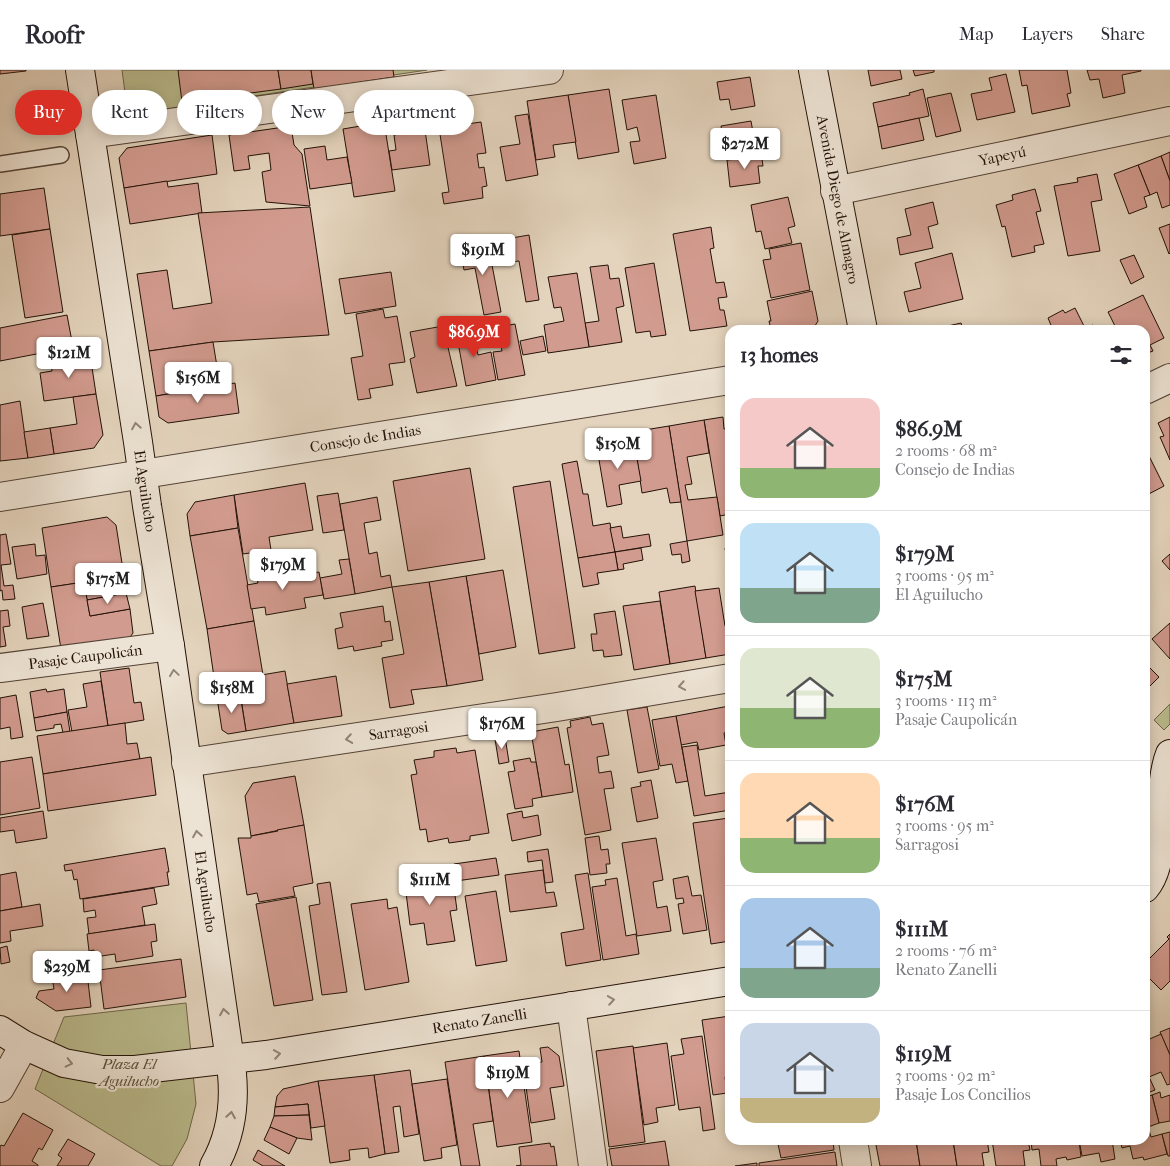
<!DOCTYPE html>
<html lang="en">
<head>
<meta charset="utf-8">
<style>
  body { margin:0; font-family:"IM FELL French Canon",serif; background:#f2f2f3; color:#2b2b33; height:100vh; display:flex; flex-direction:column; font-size:19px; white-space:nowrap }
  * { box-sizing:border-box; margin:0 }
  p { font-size:16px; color:#7c7c81 }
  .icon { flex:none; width:28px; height:28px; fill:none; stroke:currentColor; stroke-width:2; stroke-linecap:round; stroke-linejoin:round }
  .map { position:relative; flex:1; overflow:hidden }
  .panel { position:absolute; left:725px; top:255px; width:425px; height:820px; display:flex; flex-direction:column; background:#fff; border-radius:15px; box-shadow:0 2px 12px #0003 }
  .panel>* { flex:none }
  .hud { position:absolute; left:15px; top:20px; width:475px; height:45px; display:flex; gap:10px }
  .price { position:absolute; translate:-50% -42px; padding:0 11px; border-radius:5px; background:#fff; color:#222; font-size:16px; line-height:32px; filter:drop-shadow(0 1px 2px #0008) }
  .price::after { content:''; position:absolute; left:50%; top:30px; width:15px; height:11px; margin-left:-8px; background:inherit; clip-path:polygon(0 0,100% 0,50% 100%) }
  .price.selected { background:#d93025; color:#fff }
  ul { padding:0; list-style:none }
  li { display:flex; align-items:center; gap:15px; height:125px; padding:0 15px }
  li+li { border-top:1px solid #e1e1e2 }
  li span { display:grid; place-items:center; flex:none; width:140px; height:100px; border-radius:15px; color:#555 }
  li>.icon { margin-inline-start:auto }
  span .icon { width:60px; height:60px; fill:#fffc; stroke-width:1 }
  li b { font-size:21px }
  h2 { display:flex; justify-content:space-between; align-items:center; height:60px; padding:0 15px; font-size:21px }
  .tag { padding:0 18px; border-radius:22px; background:#fff; box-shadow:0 2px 12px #0003; font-size:18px; line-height:45px }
  .tag.selected { background:#d93025; color:#fff }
  header { display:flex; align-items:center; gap:30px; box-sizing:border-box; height:70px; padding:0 25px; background:#fff; border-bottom:1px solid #e1e1e2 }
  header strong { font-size:24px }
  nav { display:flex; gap:28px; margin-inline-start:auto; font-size:18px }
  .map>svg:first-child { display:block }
  .green { fill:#babb8d; stroke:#6e664a }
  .building { fill:#d29b8f; stroke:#231208 }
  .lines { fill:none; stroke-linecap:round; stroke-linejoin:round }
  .lane-casing { stroke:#534235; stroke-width:18 }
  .street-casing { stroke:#534235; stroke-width:30 }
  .secondary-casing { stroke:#231208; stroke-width:30 }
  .lane { stroke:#ede3d4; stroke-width:15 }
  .street { stroke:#ede3d4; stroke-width:28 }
  .secondary { stroke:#ede3d4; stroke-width:28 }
  .oneway { stroke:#928578 }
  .labels { text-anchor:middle; stroke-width:4.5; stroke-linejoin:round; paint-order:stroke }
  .street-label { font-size:15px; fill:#231208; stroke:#ede3d4 }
  .park-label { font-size:15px; font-style:italic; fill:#584d37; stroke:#ede3d4 }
</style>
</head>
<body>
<header>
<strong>Roofr</strong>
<nav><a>Map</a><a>Layers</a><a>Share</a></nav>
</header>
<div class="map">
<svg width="1170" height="1096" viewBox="0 0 1170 1096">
  <rect width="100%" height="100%" fill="#e4d4bd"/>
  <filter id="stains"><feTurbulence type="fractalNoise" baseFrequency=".004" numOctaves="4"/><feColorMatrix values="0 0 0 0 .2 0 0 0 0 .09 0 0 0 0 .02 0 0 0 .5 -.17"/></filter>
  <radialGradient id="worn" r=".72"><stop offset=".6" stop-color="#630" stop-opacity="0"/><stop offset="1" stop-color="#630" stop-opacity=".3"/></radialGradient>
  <g class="green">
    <polygon points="122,0 427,0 128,45"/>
    <polygon points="1170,634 1170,654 1164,660 1154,650"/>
    <polygon points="186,933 196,1034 187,1069 172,1096 161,1096 35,1019 64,947"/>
  </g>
  <g class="building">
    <polygon points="0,0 26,0 26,1 0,4"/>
    <polygon points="178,0 278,0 281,19 182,32"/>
    <polygon points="278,0 311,0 313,14 281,19"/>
    <polygon points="311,0 393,0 394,7 314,19"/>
    <polygon points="868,0 900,0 902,9 871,16"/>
    <polygon points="913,0 934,0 934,2 915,6"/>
    <polygon points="1019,0 1067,0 1071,23 1067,24 1070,36 1032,44 1027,15 1022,16"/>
    <polygon points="1087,0 1141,0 1141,1 1122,5 1125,23 1103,28 1099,9 1090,10"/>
    <polygon points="1006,4 1015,42 977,50 971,24 992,20 989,8"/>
    <polygon points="750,7 755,36 731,40 729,29 720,30 717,12"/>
    <polygon points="609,19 619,82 578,89 568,25"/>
    <polygon points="923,19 929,46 878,57 873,33 910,25 909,23"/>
    <polygon points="951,23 961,61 936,67 927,28"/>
    <polygon points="568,25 576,72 553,75 555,87 536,90 527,31"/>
    <polygon points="656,25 666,88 634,94 630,72 640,71 637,57 627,60 622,30"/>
    <polygon points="528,44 538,105 506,111 500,77 520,74 515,46"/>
    <polygon points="919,48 924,70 882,79 878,57"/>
    <polygon points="751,51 754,68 758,67 761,82 737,85 736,81 725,83 721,56"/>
    <polygon points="384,52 395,121 354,127 343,59"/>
    <polygon points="481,52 486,83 477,84 479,98 484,97 487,116 482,117 483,128 444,134 442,123 449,122 439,58"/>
    <polygon points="291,56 294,75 302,84 310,136 266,132 262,102 271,100 269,83 248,86 250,99 234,101 229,65"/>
    <polygon points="425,60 430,95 392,100 389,81 396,80 394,65"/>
    <polygon points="212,65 217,104 124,118 119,88 127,78"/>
    <polygon points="325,76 327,90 347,87 352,113 310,119 304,79"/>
    <polygon points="761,82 763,96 758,96 760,113 730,117 727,90 737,89 737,85"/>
    <polygon points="1170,82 1170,111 1161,86"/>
    <polygon points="1161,86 1170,111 1170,135 1162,138 1157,122 1150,125 1138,95"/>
    <polygon points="1138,95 1150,125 1144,127 1147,137 1129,144 1114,104"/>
    <polygon points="1097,104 1102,130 1091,132 1100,181 1068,186 1054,116 1078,112 1077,108"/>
    <polygon points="167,111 168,117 198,113 202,143 130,154 124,118"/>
    <polygon points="44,118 50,159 0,166 0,124"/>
    <polygon points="1035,119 1041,141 1036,142 1044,174 1034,176 1035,182 1012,187 1005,156 1002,157 996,135 1013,130 1012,125"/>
    <polygon points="788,127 795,156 788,158 792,173 765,179 761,161 756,162 751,135"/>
    <polygon points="933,132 938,154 928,157 933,178 900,185 897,168 911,165 905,139"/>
    <polygon points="310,137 329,265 213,272 149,281 137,204 167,200 173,239 212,233 198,143"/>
    <polygon points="1170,154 1170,183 1169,184 1159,158"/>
    <polygon points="711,157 714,178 710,179 716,213 724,212 727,227 718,228 720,240 724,240 727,256 690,261 673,164"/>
    <polygon points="50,159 63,242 25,248 12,165"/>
    <polygon points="529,165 539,230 526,232 519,191 504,193 500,170"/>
    <polygon points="801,173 810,220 771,228 763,190 771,189 769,179"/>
    <polygon points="488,174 501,242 484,245 475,198 464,200 460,179"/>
    <polygon points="952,183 963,229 909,242 904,222 921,218 915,193"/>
    <polygon points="1134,185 1144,207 1131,214 1120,190"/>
    <polygon points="654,193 666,265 651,267 650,261 636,263 625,198"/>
    <polygon points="608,195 610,209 619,208 624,236 616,238 622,272 589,277 585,253 599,251 590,197"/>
    <polygon points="391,202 396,236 345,244 339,209"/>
    <polygon points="577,203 589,277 548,283 544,255 564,251 561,237 554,238 548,207"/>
    <polygon points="812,221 818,251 813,259 771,260 769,251 771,251 767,231"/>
    <polygon points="1143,225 1164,268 1150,275 1153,281 1145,284 1145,260 1117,260 1108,242"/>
    <polygon points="1075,238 1085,258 1093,255 1096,260 1053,260 1048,248 1063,240 1065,243"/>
    <polygon points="383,239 385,248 397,246 405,292 389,294 393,315 369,319 371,328 358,330 351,288 363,286 356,244"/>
    <polygon points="67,245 73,277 0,291 0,258"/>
    <polygon points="471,253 478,285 491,282 496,310 466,316 455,256"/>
    <polygon points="961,253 963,260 930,260"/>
    <polygon points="515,254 525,305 498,310 493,282 502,281 497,257"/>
    <polygon points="443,256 457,316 417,323 410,289 415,287 410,262"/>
    <polygon points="543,266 546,281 523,285 520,271"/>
    <polygon points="213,272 220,315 156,326 149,281"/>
    <polygon points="90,284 96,324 44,331 40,303 52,301 51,290"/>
    <polygon points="235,313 239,343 168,353 159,347 156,326"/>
    <polygon points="96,324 103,365 94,378 54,384 50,358 77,354 73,327"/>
    <polygon points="20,331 28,388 0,391 0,335"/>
    <polygon points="723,347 724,359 730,358 730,444 720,446 704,350"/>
    <polygon points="1170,347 1170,390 1160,367 1164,366 1158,353"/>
    <polygon points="704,350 709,383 687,387 692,414 685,415 688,430 717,427 723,465 687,471 669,356"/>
    <polygon points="669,356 681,432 670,433 667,418 642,423 637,389 648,387 646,376 635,378 632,362"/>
    <polygon points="50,358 54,384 28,388 24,362"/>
    <polygon points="634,372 641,411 619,415 622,434 607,437 597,378"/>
    <polygon points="1145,378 1164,416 1145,426"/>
    <polygon points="577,391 583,424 588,424 593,456 610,453 615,482 578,488 562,394"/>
    <polygon points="470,398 485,489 408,501 393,411"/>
    <polygon points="550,411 575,578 539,584 513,417"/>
    <polygon points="305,413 313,460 269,467 271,480 243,484 234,425"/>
    <polygon points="338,423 344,460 323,463 317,426"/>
    <polygon points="234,425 238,458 190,466 187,444 195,432"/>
    <polygon points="377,427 381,450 364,453 369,484 377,482 381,507 390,505 392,517 355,524 340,434"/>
    <polygon points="107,447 116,455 124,506 51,517 42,458"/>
    <polygon points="621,456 623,468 649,464 651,476 615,482 610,458"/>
    <polygon points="238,458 254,551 207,559 190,466"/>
    <polygon points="6,464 11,494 1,495 4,516 13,515 15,529 3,530 2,520 0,521 0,465"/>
    <polygon points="687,471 690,491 682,493 681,484 672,485 670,474"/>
    <polygon points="35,474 36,486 45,485 47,504 17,509 12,477"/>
    <polygon points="730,477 730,506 725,478"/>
    <polygon points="641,478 643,490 623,494 624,499 618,500 615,482"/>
    <polygon points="615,482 618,500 597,503 599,514 583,517 578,488"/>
    <polygon points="1170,484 1170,500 1162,491"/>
    <polygon points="349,489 355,524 324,529 320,508 342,504 339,490"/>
    <polygon points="288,499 290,507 319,502 323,525 304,528 306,538 266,545 265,537 251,539 247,515 258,513 256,504"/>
    <polygon points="503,500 516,577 479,584 466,506"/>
    <polygon points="124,506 126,523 87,530 84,512"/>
    <polygon points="466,506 483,610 447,616 429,512"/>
    <polygon points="84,512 90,546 130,539 133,563 128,570 61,579 51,517"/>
    <polygon points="429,512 447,616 411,620 414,634 390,638 382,588 404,584 392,517"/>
    <polygon points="695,516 706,588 670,594 659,522"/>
    <polygon points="719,518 725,556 730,555 730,584 706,588 695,521"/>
    <polygon points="126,523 130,539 90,546 87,530"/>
    <polygon points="660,531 670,594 634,600 623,536"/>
    <polygon points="43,533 49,566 27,569 22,537"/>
    <polygon points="383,536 385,552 390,551 393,570 381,572 382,576 354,581 353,576 338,579 335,559 343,557 340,543"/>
    <polygon points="8,540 10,556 3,557 6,576 0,577 0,541"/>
    <polygon points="615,541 622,585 604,587 603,580 593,581 591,564 597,564 594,544"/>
    <polygon points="254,551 263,605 238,609 240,624 217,628 207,559"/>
    <polygon points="1170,553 1170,589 1152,569"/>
    <polygon points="1145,593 1159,607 1145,621"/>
    <polygon points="129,598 134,633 141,632 144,650 108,656 100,602"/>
    <polygon points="285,601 294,653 246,661 238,609"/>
    <polygon points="336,606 342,646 294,653 287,614"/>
    <polygon points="101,611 108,656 72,662 68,640 87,637 83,614"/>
    <polygon points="46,619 47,622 64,619 67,642 34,648 30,622"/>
    <polygon points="240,624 246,661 228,664 222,660 217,628"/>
    <polygon points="16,625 23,667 11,669 10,657 0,659 0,628"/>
    <polygon points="729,636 730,662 724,663 726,675 699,680 697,672 681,675 676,646"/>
    <polygon points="647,637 659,699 638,703 627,640"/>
    <polygon points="67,642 70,662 63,663 61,654 54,655 54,658 36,661 34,648"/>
    <polygon points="676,646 688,711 676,713 672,694 660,696 652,650"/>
    <polygon points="590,647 592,655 603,653 609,685 597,687 599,703 611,701 614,718 604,719 611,760 585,765 567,658 571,657 570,651"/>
    <polygon points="125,653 127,674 137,673 140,689 43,704 37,666"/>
    <polygon points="558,657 565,695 569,694 573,722 542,727 531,662"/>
    <polygon points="505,667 509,692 499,694 495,669"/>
    <polygon points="697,675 705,726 730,722 730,740 694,746 682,677"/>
    <polygon points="456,678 457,683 475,680 489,763 470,766 470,770 449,773 448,768 428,772 426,759 420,760 411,705 417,704 414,690 434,687 434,681"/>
    <polygon points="32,687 40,738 0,745 0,692"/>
    <polygon points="151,687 156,725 48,741 43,704"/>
    <polygon points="530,688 531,692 536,692 542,727 532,729 533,736 515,739 508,702 515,701 513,691"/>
    <polygon points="295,706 304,755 251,766 245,726 253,713"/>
    <polygon points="651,710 658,748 637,752 631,718 641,716 640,712"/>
    <polygon points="43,741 47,768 16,773 14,760 0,762 0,748"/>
    <polygon points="522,741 523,748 538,745 541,765 512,771 507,744"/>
    <polygon points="729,748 730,871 711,874 693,753"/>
    <polygon points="304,755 313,813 293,817 295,826 259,832 257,823 247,825 238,768 251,768 251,766 278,761 277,760"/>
    <polygon points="599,766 601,780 608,779 610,794 606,794 607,803 590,805 585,768"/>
    <polygon points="656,768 663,810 653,812 657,838 667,836 671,861 637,866 622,773"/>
    <polygon points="165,778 169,802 167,802 169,815 80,829 77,809 74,810 72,800 65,801 64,795"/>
    <polygon points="548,779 553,812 545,813 542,790 528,792 527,782"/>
    <polygon points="496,788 499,805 456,811 454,794"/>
    <polygon points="420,795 423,815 453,811 457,840 450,841 455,871 427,875 424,853 410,855 403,798"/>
    <polygon points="543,800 546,823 554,822 557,836 510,842 505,805"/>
    <polygon points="16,802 22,837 0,841 0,805"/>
    <polygon points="588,803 601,890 566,896 561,863 584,859 575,805"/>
    <polygon points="688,806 692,826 701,825 707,860 683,864 678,834 684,833 683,828 676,829 673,809"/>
    <polygon points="617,808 626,866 636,864 639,884 603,890 592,817 606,815 605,810"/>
    <polygon points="330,812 347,922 322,925 309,836 320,834 317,814"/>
    <polygon points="154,818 157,834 142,837 145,855 89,864 87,848 96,847 95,840 84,842 83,829"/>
    <polygon points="496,821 507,891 476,896 465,826"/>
    <polygon points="296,827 313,930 274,936 256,834"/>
    <polygon points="387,829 388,839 397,837 409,912 365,920 351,834"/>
    <polygon points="40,834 43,856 10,861 11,871 0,873 0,841"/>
    <polygon points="155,854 157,871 151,872 153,886 116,892 115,884 95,887 94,880 89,881 87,864"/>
    <polygon points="1170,864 1170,911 1161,920 1145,904 1145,893 1169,869 1167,867"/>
    <polygon points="7,876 10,892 1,894 0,878"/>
    <polygon points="181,889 186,927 104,939 99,900"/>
    <polygon points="87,903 91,937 56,941 36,928 39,921 54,919 52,907"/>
    <polygon points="730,946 730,1007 725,1007 727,1023 713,1025 702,950"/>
    <polygon points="1170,958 1170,985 1160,962"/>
    <polygon points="1161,964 1170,985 1170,1014 1167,1015 1161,1002 1149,1007 1145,998 1145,971"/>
    <polygon points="702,966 715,1059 703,1061 700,1037 679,1040 671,986 684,984 681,969"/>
    <polygon points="667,973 675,1035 656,1038 658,1052 644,1055 633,978"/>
    <polygon points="633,976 645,1072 609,1077 596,981"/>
    <polygon points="548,977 559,986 564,1016 550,1018 555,1049 531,1053 523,995 542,992 540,978"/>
    <polygon points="519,981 532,1072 497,1077 484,986"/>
    <polygon points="484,986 493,1051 473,1054 480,1096 461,1096 445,992"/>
    <polygon points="1145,998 1155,1020 1145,1024"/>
    <polygon points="410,1000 419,1064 404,1067 400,1036 393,1037 399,1082 385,1084 374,1005"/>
    <polygon points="374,1005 385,1084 369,1088 368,1078 349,1080 350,1090 330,1093 318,1011"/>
    <polygon points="447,1009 457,1075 441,1078 442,1088 424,1091 412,1014"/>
    <polygon points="318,1011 325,1056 311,1058 308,1034 275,1037 277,1026 283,1019"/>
    <polygon points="1160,1022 1161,1028 1170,1025 1170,1051 1159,1053 1152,1025"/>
    <polygon points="1152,1025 1159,1053 1148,1057 1151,1067 1162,1064 1167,1084 1144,1090 1143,1087 1133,1089 1130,1076 1122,1078 1120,1070 1145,1070 1145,1027"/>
    <polygon points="308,1034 309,1045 274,1046 275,1037"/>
    <polygon points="23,1043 53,1060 42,1080 39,1078 32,1091 38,1095 38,1096 0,1096 0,1077 1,1075 4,1076"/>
    <polygon points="309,1045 312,1070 297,1068 270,1057 274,1046"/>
    <polygon points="270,1057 297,1068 289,1084 264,1070"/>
    <polygon points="1170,1062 1170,1086 1168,1086 1162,1064"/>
    <polygon points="68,1069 95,1084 88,1096 57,1096 62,1088 58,1085"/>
    <polygon points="796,1070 833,1070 834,1080 781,1088 778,1074"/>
    <polygon points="875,1070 916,1070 920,1096 880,1096"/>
    <polygon points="916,1070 953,1070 957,1096 920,1096"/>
    <polygon points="953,1070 987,1070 989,1082 982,1083 984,1096 957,1096"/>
    <polygon points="992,1070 1028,1070 1030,1080 1023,1081 1025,1096 996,1096"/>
    <polygon points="1031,1070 1079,1070 1081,1087 1067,1090 1066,1087 1056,1089 1057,1096 1041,1096 1039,1079 1032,1080"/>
    <polygon points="1079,1070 1112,1070 1115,1089 1101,1092 1099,1083 1082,1086"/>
    <polygon points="665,1071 669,1096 612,1096 609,1079"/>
    <polygon points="550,1073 551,1077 554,1076 557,1096 516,1096 521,1095 519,1077"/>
    <polygon points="258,1080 285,1096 263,1096 253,1090"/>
    <polygon points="835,1082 837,1096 759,1096 759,1093"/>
    <polygon points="757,1093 757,1096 735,1096"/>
  </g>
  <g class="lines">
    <defs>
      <polyline id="lane" points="0,94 61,85"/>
      <g id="street">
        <polyline points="90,64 549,0"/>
        <path id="s1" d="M835 121 1170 51"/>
        <polyline points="1145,320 1170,308"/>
        <path id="s2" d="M0 427 730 310"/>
        <path id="s3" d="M0 598 170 576"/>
        <path id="s4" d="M186 693 557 637 730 608"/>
        <polyline points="571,936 593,1096"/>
        <polyline points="0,1018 24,975"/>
        <polyline points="853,1070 857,1096"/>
      </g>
      <g id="secondary">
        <path id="s5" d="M80 0 138 372 147 436 170 576 232 1004C235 1036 230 1068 214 1096"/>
        <path id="s6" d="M813 0 863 260"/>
        <path d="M1145 818C1170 789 1155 722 1170 684"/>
        <path id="s7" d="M0 960 24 975 64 993 102 1000H135L266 985 730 911"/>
      </g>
    </defs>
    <use href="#lane" class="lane-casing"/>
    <use href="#street" class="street-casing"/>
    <use href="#secondary" class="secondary-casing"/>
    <use href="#lane" class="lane"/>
    <use href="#street" class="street"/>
    <use href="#secondary" class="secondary"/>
  </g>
  <defs><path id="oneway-chevron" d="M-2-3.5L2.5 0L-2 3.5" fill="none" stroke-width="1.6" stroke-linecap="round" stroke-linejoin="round" transform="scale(1.25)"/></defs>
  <g class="oneway">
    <use href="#oneway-chevron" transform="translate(136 356) rotate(-99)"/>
    <use href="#oneway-chevron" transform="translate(174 603) rotate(-98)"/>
    <use href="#oneway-chevron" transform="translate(682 616) rotate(170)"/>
    <use href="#oneway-chevron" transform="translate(349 669) rotate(171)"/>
    <use href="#oneway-chevron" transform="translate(197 764) rotate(-99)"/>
    <use href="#oneway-chevron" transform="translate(611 930) rotate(-9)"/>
    <use href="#oneway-chevron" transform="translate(224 942) rotate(-99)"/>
    <use href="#oneway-chevron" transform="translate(277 984) rotate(-9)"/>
    <use href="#oneway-chevron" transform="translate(69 993) rotate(13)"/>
    <use href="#oneway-chevron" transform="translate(231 1045) rotate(-81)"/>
  </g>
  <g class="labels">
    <g class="street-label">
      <text dy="5" stroke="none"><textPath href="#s1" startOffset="171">Yapeyú</textPath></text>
      <text dy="5" stroke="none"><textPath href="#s6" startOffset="132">Avenida Diego de Almagro</textPath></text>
      <text dy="5" stroke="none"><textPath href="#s2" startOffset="370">Consejo de Indias</textPath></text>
      <text dy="5" stroke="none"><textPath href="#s5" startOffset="426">El Aguilucho</textPath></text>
      <text dy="5" stroke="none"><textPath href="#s3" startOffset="86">Pasaje Caupolicán</textPath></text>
      <text dy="5" stroke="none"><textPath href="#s4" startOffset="215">Sarragosi</textPath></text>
      <text dy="5" stroke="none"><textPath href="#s5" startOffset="831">El Aguilucho</textPath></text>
      <text dy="5" stroke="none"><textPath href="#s7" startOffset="492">Renato Zanelli</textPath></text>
    </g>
    <g class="park-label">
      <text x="129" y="999">Plaza El<tspan x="129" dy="17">Aguilucho</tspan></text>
    </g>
  </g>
  <rect width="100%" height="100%" filter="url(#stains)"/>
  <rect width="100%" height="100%" fill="url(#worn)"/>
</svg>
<b class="price" style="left:745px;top:100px">$272M</b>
<b class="price" style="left:483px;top:206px">$191M</b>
<b class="price selected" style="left:474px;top:288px">$86.9M</b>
<b class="price" style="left:69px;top:309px">$121M</b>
<b class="price" style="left:198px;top:334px">$156M</b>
<b class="price" style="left:618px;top:400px">$150M</b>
<b class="price" style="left:283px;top:521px">$179M</b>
<b class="price" style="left:108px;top:535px">$175M</b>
<b class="price" style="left:232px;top:644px">$158M</b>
<b class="price" style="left:502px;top:680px">$176M</b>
<b class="price" style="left:430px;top:836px">$111M</b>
<b class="price" style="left:67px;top:923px">$239M</b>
<b class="price" style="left:508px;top:1029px">$119M</b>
<div class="hud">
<a class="tag selected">Buy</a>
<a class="tag">Rent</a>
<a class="tag">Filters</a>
<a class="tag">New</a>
<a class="tag">Apartment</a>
</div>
<section class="panel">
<h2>13 homes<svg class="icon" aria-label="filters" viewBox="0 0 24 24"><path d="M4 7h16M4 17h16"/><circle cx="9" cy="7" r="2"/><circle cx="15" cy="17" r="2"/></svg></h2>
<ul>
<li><span style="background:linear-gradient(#f6c9c9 70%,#8fb573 0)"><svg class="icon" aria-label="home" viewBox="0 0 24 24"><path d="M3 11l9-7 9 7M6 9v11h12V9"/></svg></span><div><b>$86.9M</b><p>2 rooms · 68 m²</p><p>Consejo de Indias</p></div></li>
<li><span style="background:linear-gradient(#bfe0f5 65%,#7fa58c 0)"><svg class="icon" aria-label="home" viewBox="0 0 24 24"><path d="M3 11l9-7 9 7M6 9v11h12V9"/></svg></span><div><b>$179M</b><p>3 rooms · 95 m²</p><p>El Aguilucho</p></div></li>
<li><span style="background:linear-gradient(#dfe7d0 60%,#8fb573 0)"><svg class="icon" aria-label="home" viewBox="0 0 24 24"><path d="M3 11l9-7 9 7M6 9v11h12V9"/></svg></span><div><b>$175M</b><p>3 rooms · 113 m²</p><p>Pasaje Caupolicán</p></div></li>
<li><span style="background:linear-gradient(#ffd9b3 65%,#8fb573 0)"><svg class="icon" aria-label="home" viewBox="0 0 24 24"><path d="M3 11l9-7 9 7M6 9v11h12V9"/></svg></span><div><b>$176M</b><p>3 rooms · 95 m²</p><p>Sarragosi</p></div></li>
<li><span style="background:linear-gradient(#a9c7e8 70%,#7fa58c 0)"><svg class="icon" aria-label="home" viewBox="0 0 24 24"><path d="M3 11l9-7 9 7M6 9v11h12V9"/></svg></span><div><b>$111M</b><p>2 rooms · 76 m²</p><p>Renato Zanelli</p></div></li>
<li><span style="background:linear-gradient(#c9d6e8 75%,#c2b280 0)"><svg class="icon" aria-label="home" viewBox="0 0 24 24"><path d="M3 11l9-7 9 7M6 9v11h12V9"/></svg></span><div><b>$119M</b><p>3 rooms · 92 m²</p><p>Pasaje Los Concilios</p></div></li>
</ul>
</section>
</div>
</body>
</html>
